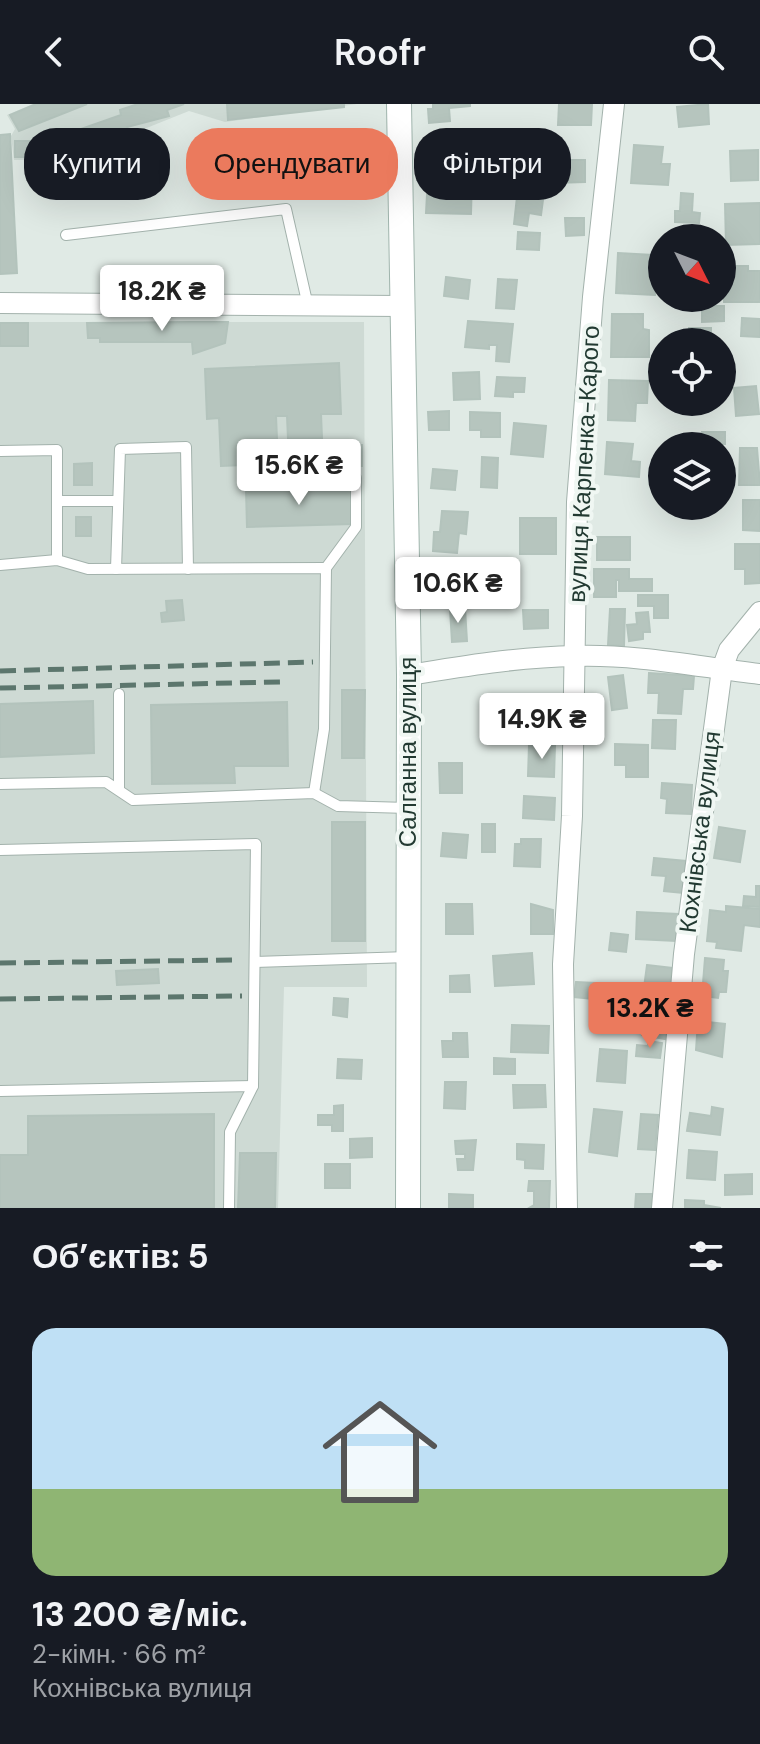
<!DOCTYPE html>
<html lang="uk">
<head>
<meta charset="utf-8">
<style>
  body { margin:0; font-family:"DM Sans",sans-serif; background:#242831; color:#f1f3f6; height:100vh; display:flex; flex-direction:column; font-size:30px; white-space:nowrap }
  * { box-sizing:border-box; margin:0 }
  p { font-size:26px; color:#9ea1a6 }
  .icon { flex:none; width:44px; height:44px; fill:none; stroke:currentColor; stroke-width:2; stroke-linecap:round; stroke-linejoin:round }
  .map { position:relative; height:1104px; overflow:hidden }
  .sheet { display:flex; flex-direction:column; background:#171b24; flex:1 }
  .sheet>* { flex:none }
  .hud { position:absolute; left:24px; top:24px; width:712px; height:72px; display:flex; gap:16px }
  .needle { width:52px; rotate:132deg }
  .controls { position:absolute; left:648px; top:120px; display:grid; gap:16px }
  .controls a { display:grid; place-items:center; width:88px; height:88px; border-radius:50%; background:#171b24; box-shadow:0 8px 32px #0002; font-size:40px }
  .price { position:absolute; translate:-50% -68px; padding:0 18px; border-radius:8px; background:#fff; color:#222; font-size:26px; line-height:52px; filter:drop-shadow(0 2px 4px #0008) }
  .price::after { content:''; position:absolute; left:50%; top:48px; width:24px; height:18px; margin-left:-12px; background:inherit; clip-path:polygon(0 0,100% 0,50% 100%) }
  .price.selected { background:#eb7a5d; color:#111 }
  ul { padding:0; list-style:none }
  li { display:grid; align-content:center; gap:16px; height:424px; padding:0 32px }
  li span { display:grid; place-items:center; height:248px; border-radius:24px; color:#555 }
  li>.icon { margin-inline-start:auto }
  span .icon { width:144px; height:144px; fill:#fffc; stroke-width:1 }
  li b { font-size:34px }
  h2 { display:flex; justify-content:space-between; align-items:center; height:96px; padding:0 32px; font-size:34px }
  .pill { padding:0 28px; border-radius:32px; background:#171b24; box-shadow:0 8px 32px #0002; font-size:28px; line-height:72px }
  .pill.selected { background:#eb7a5d; color:#111 }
  header { display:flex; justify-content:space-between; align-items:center; height:104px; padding:0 32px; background:#171b24; font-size:36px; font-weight:600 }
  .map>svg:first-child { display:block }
  .built { fill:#cedad4 }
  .building { fill:#b6c5be; stroke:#b3c3bc; stroke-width:2 }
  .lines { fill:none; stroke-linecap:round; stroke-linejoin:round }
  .lane-casing { stroke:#a3b2ac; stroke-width:12 }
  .street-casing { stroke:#a3b2ac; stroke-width:22 }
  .secondary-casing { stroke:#a0b5ad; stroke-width:26 }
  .lane { stroke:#fff; stroke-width:10 }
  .street { stroke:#fff; stroke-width:20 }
  .secondary { stroke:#fff; stroke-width:24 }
  .rail { stroke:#5c766d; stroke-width:5; stroke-dasharray:16 8; stroke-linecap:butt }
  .labels { text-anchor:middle; stroke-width:8; stroke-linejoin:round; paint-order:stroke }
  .street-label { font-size:24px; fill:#223a32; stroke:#f0f7f3 }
</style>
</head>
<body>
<header><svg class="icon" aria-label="back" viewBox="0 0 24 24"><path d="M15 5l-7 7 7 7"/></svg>Roofr<svg class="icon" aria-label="search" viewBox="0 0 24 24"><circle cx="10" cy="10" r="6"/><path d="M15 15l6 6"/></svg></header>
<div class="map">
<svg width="760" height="1104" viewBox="0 0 760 1104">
  <rect width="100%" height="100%" fill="#e0eae5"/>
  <g class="built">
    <polygon points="33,0 357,0 225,18 189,7 69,55 14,56 11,32 15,25 7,11"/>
    <polygon points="0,218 364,218 367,883 284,883 278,1104 0,1104"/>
  </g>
  <g class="building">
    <polygon points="36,0 87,0 19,27 10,11"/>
    <polygon points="138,0 184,0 167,6 169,12 127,23 130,30 82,46 75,27 121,11 120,6"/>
    <polygon points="227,0 344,0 344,3 228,16"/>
    <polygon points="433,0 470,0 470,2 449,4 450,17 429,19 428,5 433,5"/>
    <polygon points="559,0 592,0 591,21 558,21"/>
    <polygon points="708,0 709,20 679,23 677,3"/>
    <polygon points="530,26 544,26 543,52 529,52"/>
    <polygon points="10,30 17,169 0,170 0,31"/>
    <polygon points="494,31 497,65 463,68 460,33"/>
    <rect x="15" y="37" width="48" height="16"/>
    <polygon points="634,41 663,43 661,60 670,60 668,81 631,79"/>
    <polygon points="758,46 758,76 731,77 730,47"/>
    <polygon points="570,56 585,56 585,78 553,79 553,62 570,61"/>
    <polygon points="428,72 472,73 471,110 426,109"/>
    <polygon points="518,84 544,88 541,111 529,109 527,122 514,120"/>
    <polygon points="681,89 693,90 692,108 700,109 699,119 675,118 675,107 680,107"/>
    <polygon points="760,99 760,140 726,141 725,100"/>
    <polygon points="565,114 584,114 584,131 566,132"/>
    <polygon points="518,128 540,129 539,146 517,145"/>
    <polygon points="618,149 653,151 653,159 662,159 662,177 656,177 655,191 616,189"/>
    <polygon points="724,162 748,162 748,167 760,167 760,198 724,198"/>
    <polygon points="446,173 470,176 468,195 444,192"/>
    <polygon points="498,175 517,176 514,205 496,204"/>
    <polygon points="702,202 724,202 724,217 702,218"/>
    <polygon points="612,210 643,210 643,225 649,226 649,253 611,253"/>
    <polygon points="742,214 760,215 760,233 741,232"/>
    <polygon points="468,217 513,220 509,258 496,257 497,241 489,241 489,245 465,243"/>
    <polygon points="192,218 228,218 225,239 193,250 192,238 100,238 100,234 88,234 87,219"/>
    <rect x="0" y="219" width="28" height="23"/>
    <polygon points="689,224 711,224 711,237 722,238 689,238"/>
    <polygon points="654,252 662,252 662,279 654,280"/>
    <polygon points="339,259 341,310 321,310 322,334 288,335 287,312 276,312 277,335 256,336 257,352 248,352 248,361 264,360 264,382 245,383 244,361 221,362 219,314 207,315 205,265"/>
    <polygon points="479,268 480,295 454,296 453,269"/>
    <polygon points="497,273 525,274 524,288 513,288 513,293 495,292"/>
    <polygon points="609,276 648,277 647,299 636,299 635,317 608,316"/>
    <polygon points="756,282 759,310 736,312 734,284"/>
    <polygon points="449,307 449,326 429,326 428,308"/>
    <polygon points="470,308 500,309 500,333 481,333 481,326 470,326"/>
    <polygon points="514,319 546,322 543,353 511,350"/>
    <rect x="702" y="328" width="23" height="12"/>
    <polygon points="607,338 633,340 631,357 640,358 639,373 605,370"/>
    <rect x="341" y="341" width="21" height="21"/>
    <polygon points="740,344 757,344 760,381 739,381"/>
    <polygon points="482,353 498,354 497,384 481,383"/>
    <polygon points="92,359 92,381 74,381 74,360"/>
    <polygon points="433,365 457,367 455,386 431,384"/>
    <polygon points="351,383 352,420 247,423 246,386"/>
    <polygon points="743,396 760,396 760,427 743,426"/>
    <polygon points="442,407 468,408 466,430 459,429 457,449 433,447 434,428 440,428"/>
    <rect x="76" y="413" width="15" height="19"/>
    <rect x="520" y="414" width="36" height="36"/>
    <rect x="597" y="433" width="33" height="23"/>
    <polygon points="735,440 760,440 760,479 745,480 745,465 735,465"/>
    <polygon points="465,461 466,478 444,480 443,463"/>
    <polygon points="594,465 629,465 629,475 652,475 652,487 619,487 619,476 616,476 616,493 594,493"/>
    <polygon points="638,491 668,491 668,514 654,514 654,502 638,502"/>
    <polygon points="182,496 184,516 162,518 161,509 167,508 166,497"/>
    <polygon points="465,504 467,537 452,538 450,505"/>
    <polygon points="610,505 625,505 624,542 608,541"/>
    <polygon points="523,506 548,506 548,524 524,525"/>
    <polygon points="648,508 650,528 643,528 643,535 629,537 627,521 637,520 636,509"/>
    <polygon points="649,569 694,572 693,585 683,585 681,610 658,609 659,589 648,589"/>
    <polygon points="623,571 627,604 612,606 608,573"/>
    <polygon points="342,586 365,586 364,654 342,654"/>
    <polygon points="525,590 546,591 544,618 511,616 511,605 524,605"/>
    <polygon points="93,597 94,649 0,653 0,600"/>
    <polygon points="287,598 288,662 234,662 235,679 152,680 151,601"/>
    <polygon points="653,616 676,616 675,645 652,644"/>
    <polygon points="615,640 648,641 648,673 626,673 626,661 615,661"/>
    <polygon points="529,641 555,642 554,673 528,672"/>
    <polygon points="439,659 462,659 462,689 440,689"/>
    <polygon points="662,679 692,681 691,710 666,709 667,695 661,694"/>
    <polygon points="524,692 555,694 554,716 523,714"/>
    <rect x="332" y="718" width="33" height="119"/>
    <rect x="482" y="720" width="13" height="28"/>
    <polygon points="719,723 745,727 740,758 714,754"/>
    <polygon points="443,729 468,731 466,754 441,752"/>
    <polygon points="521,735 541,735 540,763 514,762 515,740 521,740"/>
    <polygon points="654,754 686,757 683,789 664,787 666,772 652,771"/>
    <polygon points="756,782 760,782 760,803 743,802 744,792 756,793"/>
    <polygon points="446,800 472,800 473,830 446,830"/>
    <polygon points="531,800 553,806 553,830 531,830"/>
    <polygon points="726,802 760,805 760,823 744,821 741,847 716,844 717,838 707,837 710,806 726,808"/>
    <polygon points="637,808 678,810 676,837 636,835"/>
    <polygon points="611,829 628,831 626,848 609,846"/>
    <polygon points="532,849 534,880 495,882 493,852"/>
    <polygon points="705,854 724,856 723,867 728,867 726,888 719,888 718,894 702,892"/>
    <polygon points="647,861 672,864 669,894 643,891"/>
    <polygon points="158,865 159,879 117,881 116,867"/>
    <polygon points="469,871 470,888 450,888 450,872"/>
    <polygon points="576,878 595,879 593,895 574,893"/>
    <polygon points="334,894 348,895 347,913 333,911"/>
    <polygon points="604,900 620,900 620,907 631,908 630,929 602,928"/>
    <polygon points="647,905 670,909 665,935 642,931"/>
    <polygon points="698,917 725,920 722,953 696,946"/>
    <polygon points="512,921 549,922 548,949 511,948"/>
    <polygon points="453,929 467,929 468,953 443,953 442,937 453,937"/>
    <polygon points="648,937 662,939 660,954 636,952 637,941 648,942"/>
    <polygon points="600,945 627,947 625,979 597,977"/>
    <polygon points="494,954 515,955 515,970 494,970"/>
    <polygon points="338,955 362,956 361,975 337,974"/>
    <polygon points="445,978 466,978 465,1005 444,1004"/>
    <polygon points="513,981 545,981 546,1003 514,1004"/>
    <polygon points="343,1001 343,1027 332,1027 332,1021 318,1021 318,1011 334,1011 334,1002"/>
    <polygon points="712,1003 723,1005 720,1031 687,1027 690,1009 711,1012"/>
    <polygon points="594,1005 622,1008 617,1052 589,1048"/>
    <polygon points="214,1010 214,1104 0,1104 0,1051 28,1051 28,1012"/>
    <polygon points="641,1010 658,1011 655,1046 638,1045"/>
    <polygon points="372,1034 372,1053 350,1054 350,1035"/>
    <polygon points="476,1036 473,1066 458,1066 457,1055 465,1055 465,1050 456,1050 455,1037"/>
    <polygon points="517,1040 544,1041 543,1065 525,1064 525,1056 517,1055"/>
    <polygon points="689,1046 717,1048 715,1076 687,1074"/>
    <polygon points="240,1049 276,1049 275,1104 238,1104"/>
    <rect x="325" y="1060" width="25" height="24"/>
    <polygon points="752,1070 752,1090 725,1091 725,1071"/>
    <polygon points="529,1077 550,1077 549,1104 529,1104 534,1101 534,1087 528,1087"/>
    <polygon points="449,1090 473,1091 473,1104 449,1104"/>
    <polygon points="636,1090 652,1090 651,1104 635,1104"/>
    <polygon points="685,1096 704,1097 704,1101 721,1104 685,1104"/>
  </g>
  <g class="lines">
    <defs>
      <g id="lane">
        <polyline points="66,131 286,105 308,202"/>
        <polyline points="0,347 57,346 57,456"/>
        <polyline points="283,373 356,374 356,423 326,464"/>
        <polyline points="57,397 118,397"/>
        <polyline points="0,461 57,456 88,465 326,464 324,625 314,689"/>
        <polyline points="116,465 120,345 186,343 188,465"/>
        <polyline points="119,590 119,684"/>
        <polyline points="0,680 106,678 133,696 314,689 338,702 408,704"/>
        <polyline points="0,746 256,740 253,982"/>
        <polyline points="255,858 408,853"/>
        <polyline points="0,987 253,982 230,1028 229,1104"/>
      </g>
      <g id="street">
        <polyline points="0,199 401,202"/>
        <path d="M409 571C464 562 519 553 575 552 637 550 699 563 760 570"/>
        <polyline points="567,1104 563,860 572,712 577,398 593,193 614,0"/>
        <polyline points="662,1104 684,850 722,565 729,546 760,508"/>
      </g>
      <polyline id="secondary" points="399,0 409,571 408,1104"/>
    </defs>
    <use href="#lane" class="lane-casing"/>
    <use href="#street" class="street-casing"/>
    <use href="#secondary" class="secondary-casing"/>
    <use href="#lane" class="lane"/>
    <use href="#street" class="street"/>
    <use href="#secondary" class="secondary"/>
    <g class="rail">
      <polyline points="0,567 313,558"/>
      <polyline points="0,584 280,578"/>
      <polyline points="0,859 237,856"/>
      <polyline points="0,895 242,892"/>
    </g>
  </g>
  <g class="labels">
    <g class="street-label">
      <text transform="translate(584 360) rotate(-87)" y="8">вулиця Карпенка-Карого</text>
      <text transform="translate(408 648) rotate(-90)" y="8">Салганна вулиця</text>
      <text transform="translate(700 728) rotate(-83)" y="8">Кохнівська вулиця</text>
    </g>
  </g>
</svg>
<div class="controls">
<a><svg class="needle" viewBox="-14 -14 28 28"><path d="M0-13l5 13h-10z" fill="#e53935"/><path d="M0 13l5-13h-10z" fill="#9ea1a6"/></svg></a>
<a><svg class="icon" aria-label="locate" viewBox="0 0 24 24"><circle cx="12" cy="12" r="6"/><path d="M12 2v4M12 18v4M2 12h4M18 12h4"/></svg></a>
<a><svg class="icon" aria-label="layers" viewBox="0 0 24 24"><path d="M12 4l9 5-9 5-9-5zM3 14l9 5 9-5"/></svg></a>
</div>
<b class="price" style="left:162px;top:229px">18.2K ₴</b>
<b class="price" style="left:299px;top:403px">15.6K ₴</b>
<b class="price" style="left:458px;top:521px">10.6K ₴</b>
<b class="price" style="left:542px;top:657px">14.9K ₴</b>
<b class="price selected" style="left:650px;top:946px">13.2K ₴</b>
<div class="hud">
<a class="pill">Купити</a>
<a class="pill selected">Орендувати</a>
<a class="pill">Фільтри</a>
</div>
</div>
<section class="sheet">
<h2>Об’єктів: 5<svg class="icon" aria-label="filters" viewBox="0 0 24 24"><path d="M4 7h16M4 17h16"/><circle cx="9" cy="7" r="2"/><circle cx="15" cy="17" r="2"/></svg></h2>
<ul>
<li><span style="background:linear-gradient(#bfe0f5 65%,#8fb573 0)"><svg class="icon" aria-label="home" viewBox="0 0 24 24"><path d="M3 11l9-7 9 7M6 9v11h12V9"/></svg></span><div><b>13 200 ₴/міс.</b><p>2-кімн. · 66 m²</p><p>Кохнівська вулиця</p></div></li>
</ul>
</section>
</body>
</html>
